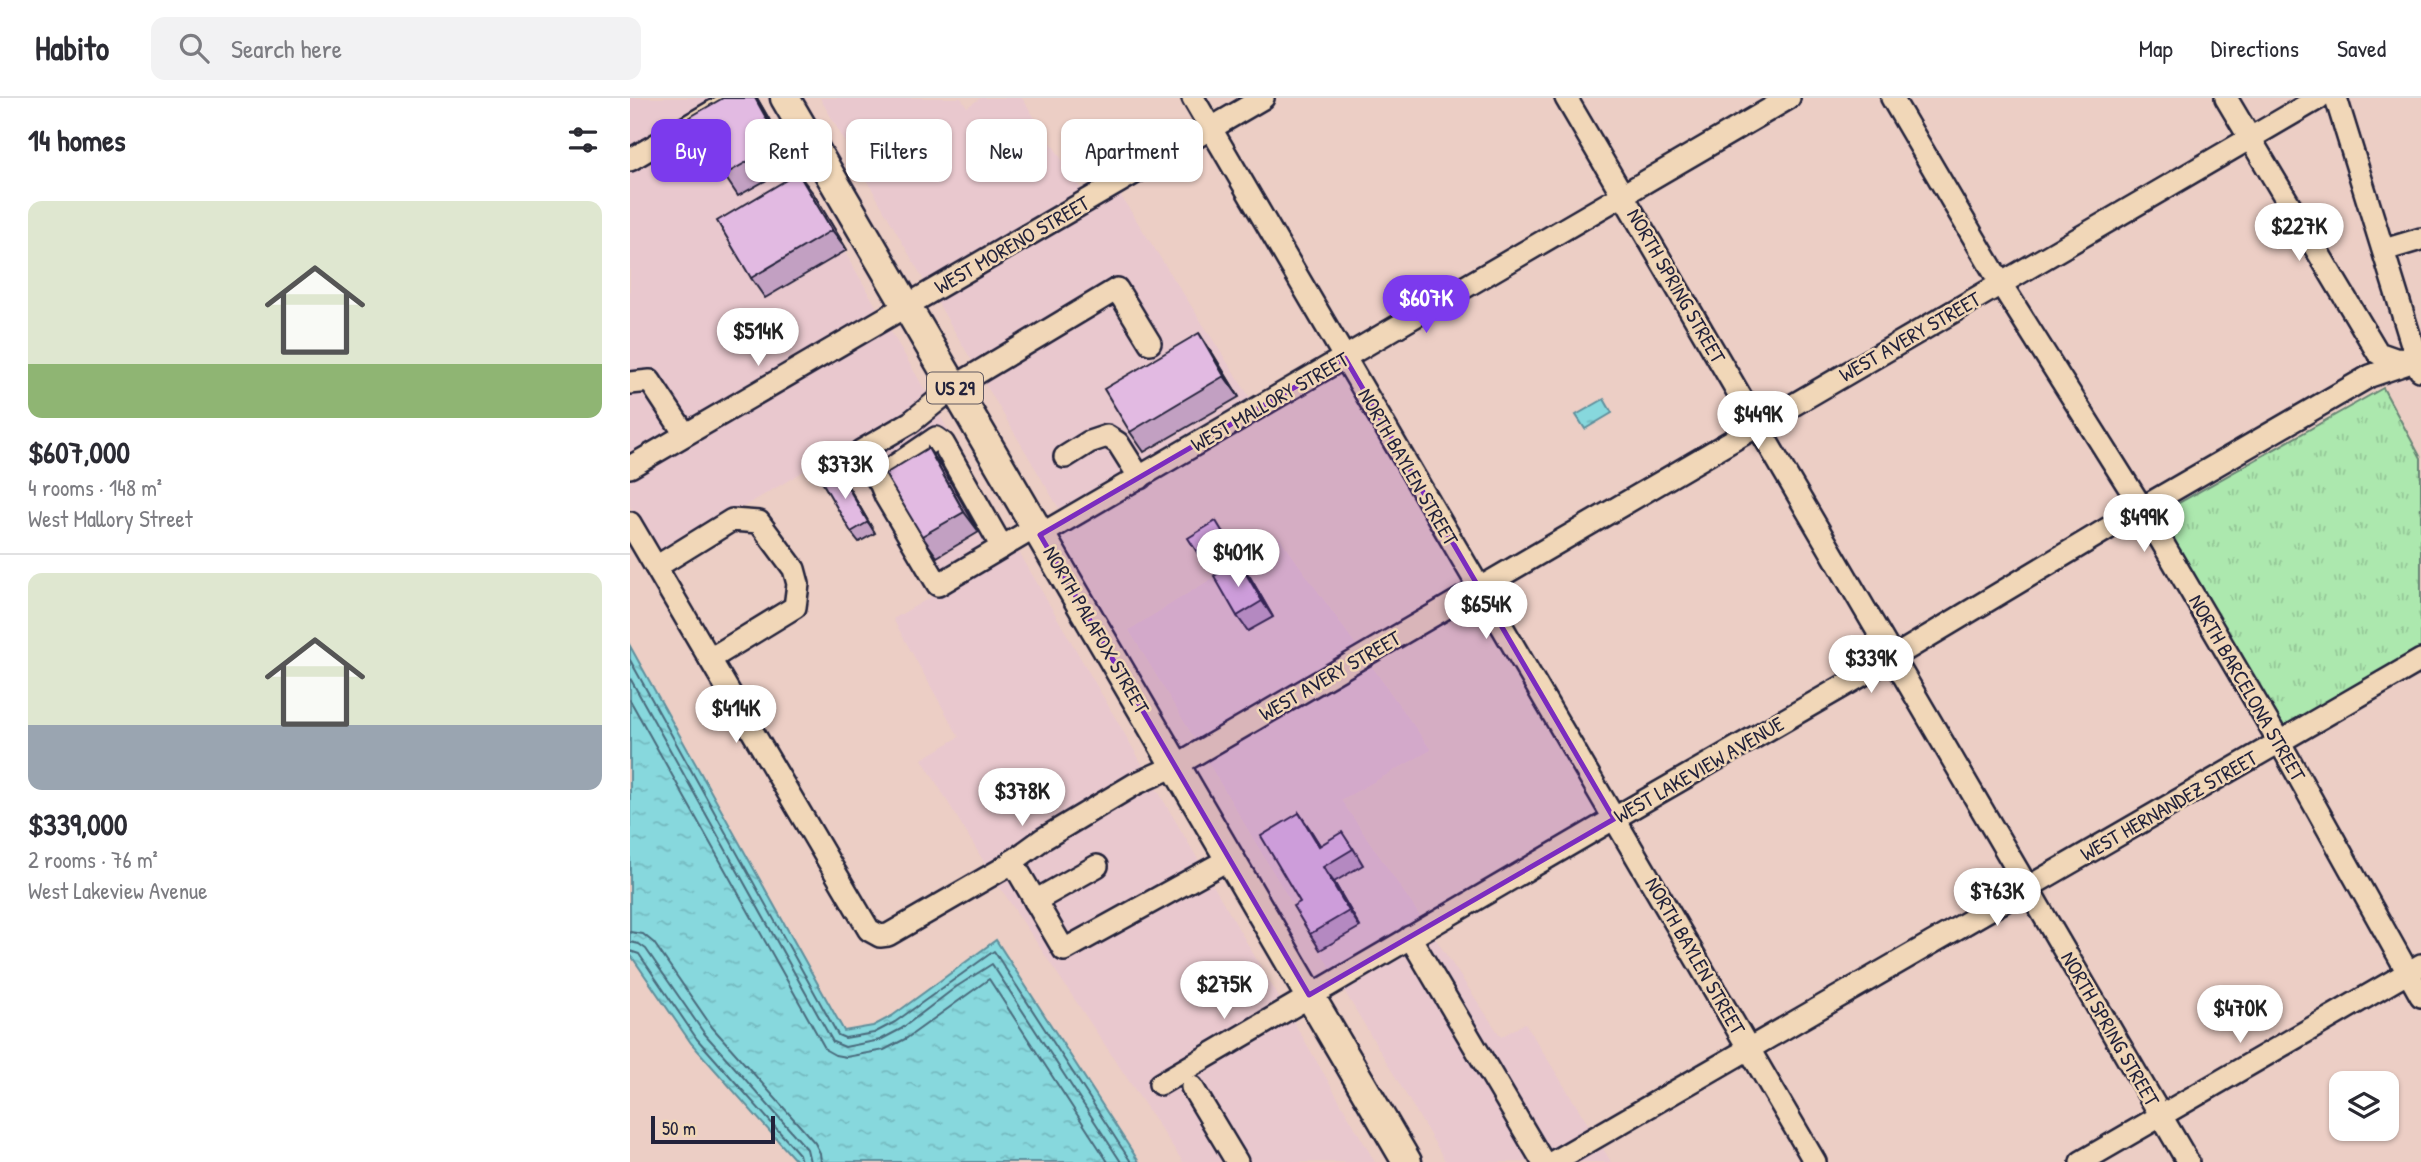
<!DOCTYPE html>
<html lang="en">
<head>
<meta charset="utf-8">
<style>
  body { margin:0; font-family:"Patrick Hand",sans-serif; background:#f2f2f3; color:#2b2b33; height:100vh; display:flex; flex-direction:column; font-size:26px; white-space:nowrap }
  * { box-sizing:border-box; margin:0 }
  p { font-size:23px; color:#7c7c81 }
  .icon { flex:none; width:38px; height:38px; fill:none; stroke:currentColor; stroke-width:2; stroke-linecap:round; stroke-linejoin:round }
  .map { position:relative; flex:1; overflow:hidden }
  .side { display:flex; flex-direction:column; background:#fff; width:630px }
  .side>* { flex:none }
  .guide { position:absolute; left:21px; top:21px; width:665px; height:63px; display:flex; gap:14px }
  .tools { position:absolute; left:1699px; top:973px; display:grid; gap:14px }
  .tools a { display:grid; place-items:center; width:70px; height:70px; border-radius:14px; background:#fff; box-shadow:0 2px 5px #0004; font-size:35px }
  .scale { position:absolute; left:21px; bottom:18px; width:124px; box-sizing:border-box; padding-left:7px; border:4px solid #22223b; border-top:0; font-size:19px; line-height:24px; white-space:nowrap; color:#22223b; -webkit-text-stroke:5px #f1d7b8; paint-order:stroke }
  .price { position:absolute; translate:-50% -60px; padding:0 16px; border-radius:24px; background:#fff; color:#222; font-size:23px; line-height:46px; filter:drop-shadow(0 2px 4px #0008) }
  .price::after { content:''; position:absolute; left:50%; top:42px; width:21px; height:16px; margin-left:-10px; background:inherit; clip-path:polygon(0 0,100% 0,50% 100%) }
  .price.active { background:#7c3aed; color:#fff }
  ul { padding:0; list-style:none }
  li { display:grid; align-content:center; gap:14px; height:371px; padding:0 28px }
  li+li { border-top:2px solid #e1e1e2 }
  li span { display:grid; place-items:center; height:217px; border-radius:14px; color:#555 }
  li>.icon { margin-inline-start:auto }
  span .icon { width:126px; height:126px; fill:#fffc; stroke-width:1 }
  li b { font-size:30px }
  h2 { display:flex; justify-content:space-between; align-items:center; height:84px; padding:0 28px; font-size:30px }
  .pill { padding:0 24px; border-radius:14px; background:#fff; box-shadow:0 2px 5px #0004; font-size:24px; line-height:63px }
  .pill.active { background:#7c3aed; color:#fff }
  header { display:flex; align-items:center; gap:42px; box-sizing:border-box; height:98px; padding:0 35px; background:#fff; border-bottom:2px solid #e1e1e2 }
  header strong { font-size:33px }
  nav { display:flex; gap:38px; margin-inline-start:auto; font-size:24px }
  .search { width:490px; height:63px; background:#f2f2f3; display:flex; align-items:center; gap:18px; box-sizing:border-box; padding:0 24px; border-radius:14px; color:#7c7c81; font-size:26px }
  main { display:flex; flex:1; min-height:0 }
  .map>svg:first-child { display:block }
  .built { fill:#e9c8ce }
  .park { fill:url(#park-tufts); stroke:#678574; stroke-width:2 }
  .water { fill:url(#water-ripples); stroke:#5f8f9c; stroke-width:2 }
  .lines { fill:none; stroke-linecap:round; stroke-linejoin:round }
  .shore { stroke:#4a6b7c; stroke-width:2 }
  .minor-casing { stroke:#22223b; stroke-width:26 }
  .major-casing { stroke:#22223b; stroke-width:33 }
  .minor { stroke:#f1d7b8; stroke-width:21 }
  .major { stroke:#f1d7b8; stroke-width:28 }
  .wall { fill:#c2a0c2; stroke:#22223b; stroke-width:2 }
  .shaded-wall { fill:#9e829e; stroke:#22223b; stroke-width:2 }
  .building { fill:#e2bae2; stroke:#22223b; stroke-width:2 }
  .marked { fill:#7b2cbf; fill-opacity:0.2; stroke:#7b2cbf; stroke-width:5; stroke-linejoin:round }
  .labels { text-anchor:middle; stroke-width:5; stroke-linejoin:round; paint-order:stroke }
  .shield { fill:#f1d7b8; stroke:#605860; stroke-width:2 }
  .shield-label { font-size:19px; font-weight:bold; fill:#22223b }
  .street-label { font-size:21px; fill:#22223b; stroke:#f1d7b8 }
</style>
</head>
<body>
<header>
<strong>Habito</strong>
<div class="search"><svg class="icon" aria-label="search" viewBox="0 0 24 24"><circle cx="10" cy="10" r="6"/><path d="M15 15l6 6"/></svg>Search here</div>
<nav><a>Map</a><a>Directions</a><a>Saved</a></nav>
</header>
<main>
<section class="side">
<h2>14 homes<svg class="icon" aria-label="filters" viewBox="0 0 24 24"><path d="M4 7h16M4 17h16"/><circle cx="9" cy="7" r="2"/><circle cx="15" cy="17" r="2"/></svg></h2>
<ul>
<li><span style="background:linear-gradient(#dfe7d0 75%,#8fb573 0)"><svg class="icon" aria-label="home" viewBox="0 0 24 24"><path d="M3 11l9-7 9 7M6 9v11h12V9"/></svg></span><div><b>$607,000</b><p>4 rooms · 148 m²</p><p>West Mallory Street</p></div></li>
<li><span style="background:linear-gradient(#dfe7d0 70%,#9aa5b1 0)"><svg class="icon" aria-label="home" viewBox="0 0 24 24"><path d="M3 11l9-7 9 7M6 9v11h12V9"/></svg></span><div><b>$339,000</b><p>2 rooms · 76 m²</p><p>West Lakeview Avenue</p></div></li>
</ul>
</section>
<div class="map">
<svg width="1791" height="1064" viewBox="0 0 1791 1064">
  <defs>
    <pattern id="park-tufts" width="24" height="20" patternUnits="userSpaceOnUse" patternTransform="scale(1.75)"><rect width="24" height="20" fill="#ace8ae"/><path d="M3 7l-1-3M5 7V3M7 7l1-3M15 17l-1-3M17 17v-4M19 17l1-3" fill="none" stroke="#94c797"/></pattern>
    <pattern id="water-ripples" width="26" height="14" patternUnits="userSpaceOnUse" patternTransform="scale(1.75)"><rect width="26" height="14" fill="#87d8dd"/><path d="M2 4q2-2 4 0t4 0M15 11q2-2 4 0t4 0" fill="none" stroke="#74b9bf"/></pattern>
  </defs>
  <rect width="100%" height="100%" fill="#eccec5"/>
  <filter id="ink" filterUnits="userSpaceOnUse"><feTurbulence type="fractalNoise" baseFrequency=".0143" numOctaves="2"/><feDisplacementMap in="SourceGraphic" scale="14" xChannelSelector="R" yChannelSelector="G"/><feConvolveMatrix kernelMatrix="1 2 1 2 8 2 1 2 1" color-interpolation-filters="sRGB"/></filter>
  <g filter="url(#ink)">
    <g class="built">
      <polygon points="0,0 87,0 0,51"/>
      <polygon points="126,0 249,213 0,358 0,73"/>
      <polygon points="190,0 331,0 337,9 351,0 392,0 453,94 296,186"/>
      <polygon points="489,95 622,303 431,414 306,202"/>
      <polygon points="259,230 515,671 357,769 292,661 329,639 263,521 306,496 218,347 29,459 0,408 0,380"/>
      <polygon points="649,439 728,550 567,645 499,532"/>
      <polygon points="740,566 801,652 711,702 792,821 702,873 576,661"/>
      <polygon points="525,688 651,903 518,981 527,998 661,919 745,1064 553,1064 367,785 418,749"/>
      <polygon points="803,837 871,939 895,925 961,1031 904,1064 816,1064 712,889"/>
      <polygon points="971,1047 981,1064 942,1064"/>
    </g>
    <polygon class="park" points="1753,290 1791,360 1791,550 1653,630 1524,419"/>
    <g class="water">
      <polygon points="974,301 982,315 955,331 946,317"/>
      <polygon points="0,548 214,933 243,928 262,918 366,842 509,1064 167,1064 61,945 0,856"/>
    </g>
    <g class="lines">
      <g class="shore">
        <polyline points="0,562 208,937 215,940 244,935 265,924 364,853 501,1064"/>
        <polyline points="0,580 203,944 215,949 250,942 271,931 326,889 362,866 491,1064"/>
        <polyline points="0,602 196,952 205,957 216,959 254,952 277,940 359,881 478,1064"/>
        <polyline points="0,834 13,836 24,845 82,929 185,1045 190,1055 191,1064"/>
        <polyline points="0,844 9,846 16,851 74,935 177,1051 180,1064"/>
        <polyline points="0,853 9,856 67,941 169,1056 171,1064"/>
      </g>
      <defs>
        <g id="minor">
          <polyline points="563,0 1185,1064"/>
          <polyline points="936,0 1558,1064"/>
          <polyline points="1262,0 1371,186 1512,410 1650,645 1791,898"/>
          <polyline points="1596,0 1748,255 1765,261 1780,262"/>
          <polyline points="1706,0 1790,272"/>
          <polyline points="0,62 106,0"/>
          <polyline points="1754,152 1791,141"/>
          <polyline points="0,285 20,283 55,336"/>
          <polyline points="435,359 459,344 477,338 488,345 510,380"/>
          <polyline points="0,369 633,0"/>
          <polyline points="247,380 306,340 313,345 372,449"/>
          <polyline points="0,425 239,832 250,838 258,837 372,771 413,741 505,686 545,668 1689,0"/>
          <polyline points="406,429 308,487 256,399 251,387 231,353 281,324 324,289 487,191 520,245"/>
          <polyline points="410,437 1159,0"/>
          <polyline points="26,469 102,422 129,424 164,471 168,486 165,509 80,561"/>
          <polyline points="382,763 434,852 599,761"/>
          <polyline points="405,803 467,768"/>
          <polyline points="780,839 913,1064"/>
          <polyline points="530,986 1002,710 1262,560 1512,410 1740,278 1787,262"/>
          <polyline points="562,989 607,1064"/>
          <polyline points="923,1064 1791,562"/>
          <polyline points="1451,1064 1791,867"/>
        </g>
        <polyline id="major" points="155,0 777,1064"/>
      </defs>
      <use href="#minor" class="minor-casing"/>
      <use href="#major" class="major-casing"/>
      <use href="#minor" class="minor"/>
      <use href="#major" class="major"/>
    </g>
    <g class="wall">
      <polygon points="125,0 127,0 131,7 165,66 108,98 94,77"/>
      <polygon points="183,95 217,152 135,200 121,180"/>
      <polygon points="583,256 609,299 514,354 500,334"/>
      <polygon points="298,350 313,371 349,434 307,459 292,438"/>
      <polygon points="215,383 245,435 229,444 221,434"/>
      <polygon points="593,434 605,454 577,470 570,459"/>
      <polygon points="620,479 643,519 618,533 607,518"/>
      <polygon points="669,715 690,747 723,750 733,767 704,784 730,829 690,852 680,836 670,804"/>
    </g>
    <g class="shaded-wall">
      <polygon points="125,0 127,0 131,7 165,66 150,45"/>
      <polygon points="168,75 183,95 217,152 202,132"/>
      <polygon points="569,235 583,256 609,299 594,278"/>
      <polygon points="298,350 313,371 349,434 334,414"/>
      <polygon points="208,372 215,383 245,435 238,424"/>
      <polygon points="609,464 620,479 643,519 632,503"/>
      <polygon points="669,715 680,731 700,764 689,748"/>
      <polygon points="693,769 704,784 730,829 719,813"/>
    </g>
    <g class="building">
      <polygon points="93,0 125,0 150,45 94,77 60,19"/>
      <polygon points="168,75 202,132 121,180 87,123"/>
      <polygon points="569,235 594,278 500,334 474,291"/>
      <polygon points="298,350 334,414 292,438 255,376"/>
      <polygon points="208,372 238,424 221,434 191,382"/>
      <polygon points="586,423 598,443 570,459 558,440"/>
      <polygon points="609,464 632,503 607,518 584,478"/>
      <polygon points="669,715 689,748 712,734 723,751 693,769 719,813 680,836 663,808 670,804 631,738"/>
    </g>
  </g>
  <path class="marked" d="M715 260 984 721 679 897 410 437Z"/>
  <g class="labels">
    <rect class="shield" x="297" y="274.5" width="56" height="31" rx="5"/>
    <g class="shield-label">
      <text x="325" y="297">US 29</text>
    </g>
    <g class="street-label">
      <text transform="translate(382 147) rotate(-30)" y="7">WEST MORENO STREET</text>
      <text transform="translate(1046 188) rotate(60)" y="7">NORTH SPRING STREET</text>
      <text transform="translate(1280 239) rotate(-30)" y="7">WEST AVERY STREET</text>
      <text transform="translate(640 304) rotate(-30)" y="7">WEST MALLORY STREET</text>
      <text transform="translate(778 369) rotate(60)" y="7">NORTH BAYLEN STREET</text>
      <text transform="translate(466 532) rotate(60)" y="7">NORTH PALAFOX STREET</text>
      <text transform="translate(700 578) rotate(-30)" y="7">WEST AVERY STREET</text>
      <text transform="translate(1617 590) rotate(60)" y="7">NORTH BARCELONA STREET</text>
      <text transform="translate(1069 672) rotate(-30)" y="7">WEST LAKEVIEW AVENUE</text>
      <text transform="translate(1539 708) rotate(-30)" y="7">WEST HERNANDEZ STREET</text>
      <text transform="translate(1065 858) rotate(60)" y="7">NORTH BAYLEN STREET</text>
      <text transform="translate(1480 931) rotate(60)" y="7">NORTH SPRING STREET</text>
    </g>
  </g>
</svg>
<div class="tools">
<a><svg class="icon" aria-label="layers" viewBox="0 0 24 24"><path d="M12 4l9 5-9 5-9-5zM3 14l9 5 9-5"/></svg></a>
</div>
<div class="scale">50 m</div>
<b class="price" style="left:1669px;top:165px">$227K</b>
<b class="price active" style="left:796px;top:237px">$607K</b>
<b class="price" style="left:128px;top:270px">$514K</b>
<b class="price" style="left:1128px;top:353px">$449K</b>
<b class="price" style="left:215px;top:403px">$373K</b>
<b class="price" style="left:1514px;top:456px">$499K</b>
<b class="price" style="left:608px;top:491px">$401K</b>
<b class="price" style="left:856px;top:543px">$654K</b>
<b class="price" style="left:1241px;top:597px">$339K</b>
<b class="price" style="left:106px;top:647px">$414K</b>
<b class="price" style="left:392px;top:730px">$378K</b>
<b class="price" style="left:1367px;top:830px">$763K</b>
<b class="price" style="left:594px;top:923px">$275K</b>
<b class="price" style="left:1610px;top:947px">$470K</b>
<div class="guide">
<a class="pill active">Buy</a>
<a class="pill">Rent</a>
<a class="pill">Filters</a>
<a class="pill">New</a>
<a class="pill">Apartment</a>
</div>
</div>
</main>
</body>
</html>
